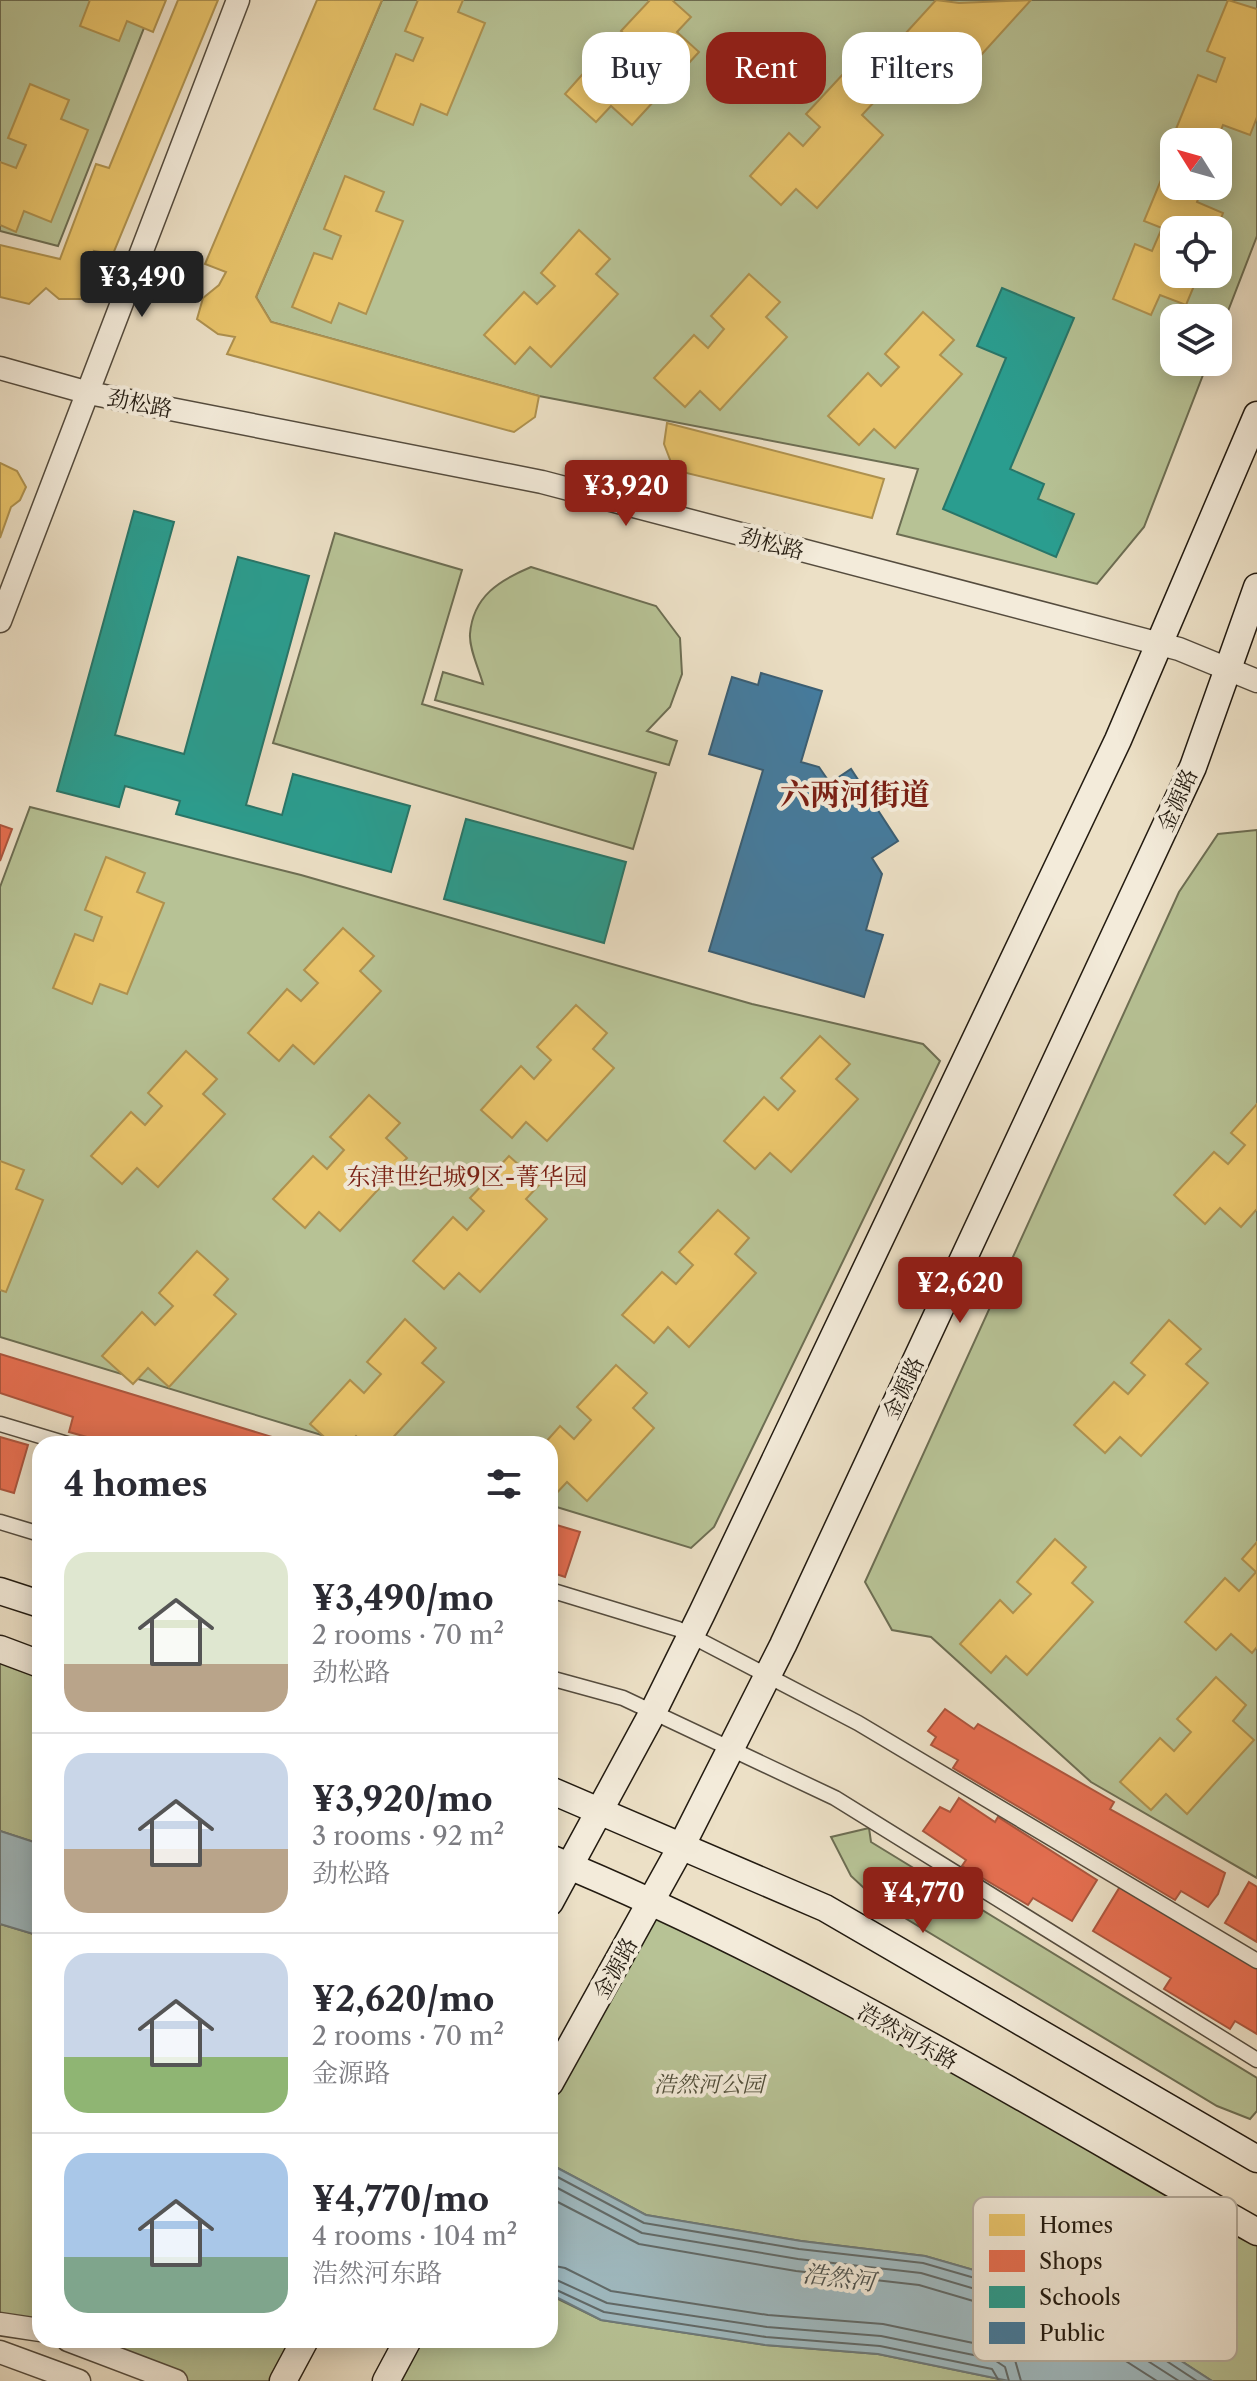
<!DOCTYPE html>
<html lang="en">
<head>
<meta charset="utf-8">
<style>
  body { margin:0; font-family:"Libre Caslon Text","Noto Serif SC",serif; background:#f7f7f7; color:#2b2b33; height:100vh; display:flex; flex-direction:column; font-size:30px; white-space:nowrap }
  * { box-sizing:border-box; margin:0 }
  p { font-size:26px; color:#7c7c81 }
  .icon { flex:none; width:44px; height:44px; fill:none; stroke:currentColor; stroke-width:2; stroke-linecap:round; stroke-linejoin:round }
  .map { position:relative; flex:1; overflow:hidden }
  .drawer { position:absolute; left:32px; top:1436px; width:526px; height:912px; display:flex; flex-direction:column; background:#fff; border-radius:24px; box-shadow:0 4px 20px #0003 }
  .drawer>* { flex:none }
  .banner { position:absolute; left:582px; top:32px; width:554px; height:72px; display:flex; gap:16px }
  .needle { width:52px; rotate:307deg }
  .controls { position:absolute; left:1160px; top:128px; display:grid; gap:16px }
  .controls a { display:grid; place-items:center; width:72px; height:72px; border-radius:16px; background:#fff; box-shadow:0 4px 20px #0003; font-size:40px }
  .price { position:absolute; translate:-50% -68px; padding:0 18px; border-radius:8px; background:#8f2418; color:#fff; font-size:26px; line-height:52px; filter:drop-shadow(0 2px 4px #0008) }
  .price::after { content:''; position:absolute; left:50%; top:48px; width:24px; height:18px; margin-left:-12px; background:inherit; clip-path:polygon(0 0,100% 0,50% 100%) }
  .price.on { background:#222; color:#fff }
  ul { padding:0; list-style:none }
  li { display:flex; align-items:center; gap:24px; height:200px; padding:0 32px }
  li+li { border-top:2px solid #e1e1e2 }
  li span { display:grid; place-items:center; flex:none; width:224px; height:160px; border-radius:24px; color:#555 }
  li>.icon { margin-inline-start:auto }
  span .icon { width:96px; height:96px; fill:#fffc; stroke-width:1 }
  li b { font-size:34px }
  h2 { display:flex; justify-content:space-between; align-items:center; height:96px; padding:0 32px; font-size:34px }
  .tag { padding:0 28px; border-radius:24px; background:#fff; box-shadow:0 4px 20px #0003; font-size:28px; line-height:72px }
  .tag.on { background:#8f2418; color:#fff }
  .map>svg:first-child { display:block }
  .green { fill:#b7c295; stroke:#6d6e53; stroke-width:2; fill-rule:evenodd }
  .water { fill:#9fbac1; stroke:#6d7a7b; stroke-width:2 }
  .homes { fill:#e9c46a; stroke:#ae914f; stroke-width:2 }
  .shops { fill:#e76f51; stroke:#ac563e; stroke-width:2 }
  .schools { fill:#2a9d8f; stroke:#287669; stroke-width:2 }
  .public { fill:#457b9d; stroke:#3b5e73; stroke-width:2 }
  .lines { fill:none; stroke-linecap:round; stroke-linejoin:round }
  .shore { stroke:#616a69; stroke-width:2 }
  .pedestrian-casing { stroke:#554c3e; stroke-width:17 }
  .tertiary-casing { stroke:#554c3e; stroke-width:25 }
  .secondary-casing { stroke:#231b11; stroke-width:29 }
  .pedestrian { stroke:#f3ebda; stroke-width:14 }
  .tertiary { stroke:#f3ebda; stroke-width:22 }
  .secondary { stroke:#f3ebda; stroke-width:26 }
  .labels { text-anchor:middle; stroke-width:8; stroke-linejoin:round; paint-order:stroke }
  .street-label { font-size:22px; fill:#231b11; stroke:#f3ebda }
  .park-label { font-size:22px; font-style:italic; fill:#4f4d39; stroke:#f3ebda }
  .neighbourhood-label { font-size:24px; fill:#7a1f14; stroke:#f3ebda }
  .water-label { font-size:24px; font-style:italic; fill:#4e534f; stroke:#f3ebda }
  .district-label { font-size:30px; font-weight:bold; fill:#7a1f14; stroke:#f3ebda }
  .key { fill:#f3ebda; stroke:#b5ad9e; stroke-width:2 }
  .key-label { font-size:22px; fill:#231b11 }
</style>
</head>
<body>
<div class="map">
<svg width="1257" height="2381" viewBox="0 0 1257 2381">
  <rect width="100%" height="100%" fill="#ece0c6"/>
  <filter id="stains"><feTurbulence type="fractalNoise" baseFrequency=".0025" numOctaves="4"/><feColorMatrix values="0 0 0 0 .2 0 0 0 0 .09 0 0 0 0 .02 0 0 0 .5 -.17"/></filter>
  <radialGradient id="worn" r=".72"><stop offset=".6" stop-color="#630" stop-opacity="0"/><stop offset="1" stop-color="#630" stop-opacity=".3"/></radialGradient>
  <g class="green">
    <polygon points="0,0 155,0 58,246 0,231"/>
    <path d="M382 0H1257V236L1218 337V318H1174V362H1208L1144 527 1097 584 897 534 918 469 539 396 271 322 256 297ZM1174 142H1218V186H1174ZM1174 230H1218V274H1174Z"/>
    <polygon points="335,533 462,570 422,704 656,773 633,849 273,743"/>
    <path d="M531 567 656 606 680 638 682 674 670 707 647 731 677 741 669 765 435 700 443 672 483 684C479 669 469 649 470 634 473 596 500 580 531 567Z"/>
    <polygon points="30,807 301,875 752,1004 923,1044 940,1061 714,1527 691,1548 550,1505 550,1444 351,1444 0,1337 0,887"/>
    <polygon points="1257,830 1257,1878 1091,1782 931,1637 892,1630 865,1582 1179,892 1218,834"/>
    <polygon points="0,1649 40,1664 40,1844 0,1831"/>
    <polygon points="869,1828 871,1842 1257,2078 1257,2111 1250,2119 1217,2106 880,1903 851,1876 831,1837"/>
    <polygon points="652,1900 1257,2232 1257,2381 1212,2381 1095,2305 925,2256 801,2241 646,2215 550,2164 550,2083"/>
    <polygon points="0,1924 40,1936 40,2330 0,2324"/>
    <polygon points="550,2295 601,2320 765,2345 878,2354 1009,2381 386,2381 408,2340 550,2340"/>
    <polygon points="68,2340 305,2340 283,2381 176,2381"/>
  </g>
  <g class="water">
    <polygon points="0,1831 40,1844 40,1936 0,1924"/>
    <polygon points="550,2164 646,2215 801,2241 925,2256 1095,2305 1212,2381 1009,2381 878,2354 765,2345 601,2320 550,2294"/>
  </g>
  <g class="homes">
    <polygon points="90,0 166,0 153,32 127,21 119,41 80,26"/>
    <polygon points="178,0 218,0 113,254 94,251 98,277 85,299 59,299 46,288 29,304 0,297 0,245 60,259 96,164 109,168"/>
    <polygon points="317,0 382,0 256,297 271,322 539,396 535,417 514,432 227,354 235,337 218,334 197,319 203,298 219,285 226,272 205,264"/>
    <polygon points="418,0 463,0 458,12 485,23 447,115 421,104 413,125 374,109 396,54 413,61 423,38 405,31"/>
    <polygon points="650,0 672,0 691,17 677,32 699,52 632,125 611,106 596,122 565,94 604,50 618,63 636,44 621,31"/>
    <polygon points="936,0 959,3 1031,0 972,65 951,46 936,62 905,34"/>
    <polygon points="1228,0 1257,9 1257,117 1250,135 1223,125 1216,142 1208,142 1176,129 1198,75 1216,82 1225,58 1207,51"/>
    <polygon points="845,72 876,100 862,115 883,135 817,208 796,189 781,205 750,176 789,133 803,146 820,127 806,114"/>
    <polygon points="30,84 69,100 61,119 88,130 51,222 24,211 16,232 0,225 0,162 16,168 26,145 8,138"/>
    <polygon points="1166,168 1174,171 1174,186 1203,186 1197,202 1223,213 1217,230 1174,230 1174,274 1199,274 1186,305 1160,295 1151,315 1113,299 1135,244 1152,251 1162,228 1144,221"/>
    <polygon points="345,176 384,192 376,211 403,221 366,314 339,303 331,323 292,307 314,253 332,259 341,236 324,229"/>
    <polygon points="579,230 610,259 596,274 618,294 551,367 530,347 515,364 484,335 524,292 537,304 555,286 541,273"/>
    <polygon points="749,274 780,302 766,317 787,337 720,410 700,391 685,407 654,378 694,335 708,348 724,329 711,316"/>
    <polygon points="923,312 954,340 940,355 962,374 895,448 874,429 859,445 828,416 868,373 881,386 899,367 885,354"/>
    <polygon points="667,423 884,479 872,518 674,470 664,444"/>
    <polygon points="0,463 17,471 26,487 20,500 11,507 0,538"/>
    <polygon points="106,857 145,873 137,892 164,903 127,994 100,984 92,1004 53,988 75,934 93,941 102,917 85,910"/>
    <polygon points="343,928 374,956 360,971 381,991 314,1064 293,1045 279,1061 248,1033 287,989 301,1001 318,983 304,970"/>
    <polygon points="576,1005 607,1033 593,1049 614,1068 547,1141 526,1122 512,1138 481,1110 521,1066 534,1079 551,1060 537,1047"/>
    <polygon points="820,1036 850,1064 836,1079 858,1099 791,1172 770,1153 755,1169 724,1141 764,1097 778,1110 795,1091 781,1078"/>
    <polygon points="186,1051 217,1079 203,1094 225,1114 158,1187 137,1168 122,1184 91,1156 131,1112 145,1125 162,1106 148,1093"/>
    <polygon points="369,1095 400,1123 386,1138 407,1158 340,1231 319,1212 305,1228 273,1199 313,1156 327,1169 344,1150 330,1137"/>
    <polygon points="1257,1104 1257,1209 1241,1227 1220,1208 1205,1224 1174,1195 1214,1152 1228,1164 1245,1145 1231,1133"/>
    <polygon points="509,1156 540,1184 526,1199 547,1219 480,1292 459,1273 444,1289 413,1261 453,1217 467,1230 484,1211 470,1198"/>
    <polygon points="0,1161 24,1170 16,1189 43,1200 6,1292 0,1290"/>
    <polygon points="718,1210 749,1238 735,1254 756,1273 689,1347 668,1327 654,1343 622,1315 662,1272 676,1284 693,1265 679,1252"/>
    <polygon points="197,1251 228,1279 214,1295 236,1314 169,1387 148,1368 133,1384 102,1356 142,1312 155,1325 173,1306 159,1293"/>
    <polygon points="405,1319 436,1348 422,1363 444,1382 387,1444 364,1444 356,1436 349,1444 332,1444 310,1424 350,1380 364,1393 381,1374 367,1362"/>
    <polygon points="1169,1320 1201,1349 1186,1364 1208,1383 1141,1456 1120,1437 1105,1453 1074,1425 1114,1382 1128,1394 1145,1375 1131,1363"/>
    <polygon points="616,1365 647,1393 633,1408 654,1428 587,1501 567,1482 552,1498 550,1444 544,1444 560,1426 574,1439 591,1420 577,1407"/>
    <polygon points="1055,1539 1086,1567 1072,1583 1093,1602 1027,1675 1006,1656 991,1673 960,1644 1000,1600 1013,1613 1031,1594 1017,1582"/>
    <polygon points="1257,1542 1257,1647 1252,1653 1231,1634 1216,1650 1185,1622 1225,1578 1239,1591 1256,1572 1242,1559"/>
    <polygon points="1216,1677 1246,1705 1233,1721 1254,1740 1187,1814 1166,1794 1151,1810 1120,1782 1160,1738 1174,1751 1191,1732 1177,1719"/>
  </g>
  <g class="shops">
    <polygon points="0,825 12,829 0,861"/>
    <polygon points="0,1354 295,1444 112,1444 69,1432 73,1417 0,1393"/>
    <polygon points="0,1437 28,1445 14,1493 0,1489"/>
    <polygon points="550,1523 580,1532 565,1577 550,1572"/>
    <polygon points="945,1709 974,1729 978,1724 1114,1802 1110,1809 1225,1873 1218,1894 1208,1907 1181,1891 1175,1900 953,1768 958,1760 931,1745 936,1737 928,1731"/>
    <polygon points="959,1798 995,1822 998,1817 1097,1880 1072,1921 1033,1898 1028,1905 962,1866 966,1860 923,1831 940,1807 950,1812"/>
    <polygon points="1249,1882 1257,1887 1257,1942 1225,1923"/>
    <polygon points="1121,1885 1257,1968 1257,2034 1235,2021 1230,2029 1164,1989 1171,1978 1093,1931"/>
  </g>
  <g class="schools">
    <polygon points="1002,288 1074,318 1010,469 1044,484 1038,499 1074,514 1056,557 943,509 1006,358 977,346"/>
    <polygon points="134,511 174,522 115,735 184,754 238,557 309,576 246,805 282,815 293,774 410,806 391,872 176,814 180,801 125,786 119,807 57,791"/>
    <polygon points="466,819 626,862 604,943 444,899"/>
  </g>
  <polygon class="public" points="761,673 822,691 801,762 819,767 830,783 851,769 898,841 872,858 882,874 866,930 883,935 864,997 709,951 763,770 709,754 732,677 758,685"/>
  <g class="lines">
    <g class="shore">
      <polyline points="550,2173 644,2223 799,2249 923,2263 1092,2312 1197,2381"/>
      <polyline points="550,2184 642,2233 798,2259 921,2273 1087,2322 1179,2381"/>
      <polyline points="550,2198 639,2244 796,2271 919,2285 1082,2333 1157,2381"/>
      <polyline points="550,2265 565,2268 611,2291 768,2315 883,2324 997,2348 1015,2360 1021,2381"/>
      <polyline points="550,2277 607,2303 767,2327 881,2336 993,2359 1005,2367 1009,2381"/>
      <polyline points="550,2287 604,2312 766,2337 880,2346 992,2369 999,2381"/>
    </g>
    <defs>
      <g id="pedestrian">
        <polyline points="0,1424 67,1444"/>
        <polyline points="0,1522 40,1534"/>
        <polyline points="550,1590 678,1629 858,1723 1257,1961"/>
        <polyline points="550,1678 623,1698 835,1798 1257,2060"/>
      </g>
      <g id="tertiary">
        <polyline points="0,368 89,393 542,482 1179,649 1257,681"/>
        <polyline points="0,621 238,0"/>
        <polyline points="0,2324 40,2330"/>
        <polyline points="68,2340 176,2381"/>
        <polyline points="0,2352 79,2381"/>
      </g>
      <g id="secondary">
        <polyline points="0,1591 40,1604"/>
        <polyline points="0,1649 40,1664"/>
        <polyline points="550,1790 825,1908 1257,2159"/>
        <path d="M550 1858C796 1959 1026 2101 1257 2232"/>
        <polyline points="550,1902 653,1712 702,1613 1118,740 1257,415"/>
        <polyline points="550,2083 681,1847 783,1645 1193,767 1257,587"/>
        <polyline points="283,2381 305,2340"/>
        <polyline points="386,2381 408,2340"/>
      </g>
    </defs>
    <use href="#pedestrian" class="pedestrian-casing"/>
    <use href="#tertiary" class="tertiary-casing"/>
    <use href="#secondary" class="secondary-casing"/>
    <use href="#pedestrian" class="pedestrian"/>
    <use href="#tertiary" class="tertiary"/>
    <use href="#secondary" class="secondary"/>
  </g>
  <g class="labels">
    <g class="street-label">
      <text transform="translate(140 403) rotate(11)" y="8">劲松路</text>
      <text transform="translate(772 543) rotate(15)" y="8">劲松路</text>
      <text transform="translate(1177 800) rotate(-66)" y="8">金源路</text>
      <text transform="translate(903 1388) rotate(-65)" y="8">金源路</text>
      <text transform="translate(615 1968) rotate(-61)" y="8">金源路</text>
      <text transform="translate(908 2036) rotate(29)" y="8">浩然河东路</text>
    </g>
    <g class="park-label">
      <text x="709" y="2092">浩然河公园</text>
    </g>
    <g class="neighbourhood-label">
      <text x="467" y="1185">东津世纪城9区-菁华园</text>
    </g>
    <g class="water-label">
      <text transform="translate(839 2278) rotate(7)" y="8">浩然河</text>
    </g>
    <g class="district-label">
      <text x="855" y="805">六两河街道</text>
    </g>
  </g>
  <rect x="973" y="2197" width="264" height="164" rx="12" class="key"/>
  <rect x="989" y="2214" width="36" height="22" fill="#e9c46a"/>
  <rect x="989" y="2250" width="36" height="22" fill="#e76f51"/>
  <rect x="989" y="2286" width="36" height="22" fill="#2a9d8f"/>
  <rect x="989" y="2322" width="36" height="22" fill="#457b9d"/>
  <g class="key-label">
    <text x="1039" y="2233">Homes</text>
    <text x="1039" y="2269">Shops</text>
    <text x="1039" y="2305">Schools</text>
    <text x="1039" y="2341">Public</text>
  </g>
  <rect width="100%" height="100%" filter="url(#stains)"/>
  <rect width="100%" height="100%" fill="url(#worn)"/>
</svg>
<div class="controls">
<a><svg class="needle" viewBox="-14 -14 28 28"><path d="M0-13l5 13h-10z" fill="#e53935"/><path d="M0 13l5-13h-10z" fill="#7c7c81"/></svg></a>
<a><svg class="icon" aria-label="locate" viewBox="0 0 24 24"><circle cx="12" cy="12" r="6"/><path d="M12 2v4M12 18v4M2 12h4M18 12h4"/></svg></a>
<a><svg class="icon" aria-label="layers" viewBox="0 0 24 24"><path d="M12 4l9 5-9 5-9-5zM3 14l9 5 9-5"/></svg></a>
</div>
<b class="price on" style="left:142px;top:319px">¥3,490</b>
<b class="price" style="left:626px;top:528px">¥3,920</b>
<b class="price" style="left:960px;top:1325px">¥2,620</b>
<b class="price" style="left:923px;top:1935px">¥4,770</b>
<div class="banner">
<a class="tag">Buy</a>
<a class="tag on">Rent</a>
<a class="tag">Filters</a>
</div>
<section class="drawer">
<h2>4 homes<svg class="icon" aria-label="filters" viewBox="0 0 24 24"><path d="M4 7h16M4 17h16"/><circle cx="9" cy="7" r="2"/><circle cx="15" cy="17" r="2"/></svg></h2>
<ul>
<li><span style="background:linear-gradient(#dfe7d0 70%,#b9a48a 0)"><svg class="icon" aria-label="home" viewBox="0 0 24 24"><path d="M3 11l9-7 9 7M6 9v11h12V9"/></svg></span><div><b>¥3,490/mo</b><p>2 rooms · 70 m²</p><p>劲松路</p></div></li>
<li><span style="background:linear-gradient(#c9d6e8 60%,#b9a48a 0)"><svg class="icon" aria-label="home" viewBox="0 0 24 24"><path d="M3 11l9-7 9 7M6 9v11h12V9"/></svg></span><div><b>¥3,920/mo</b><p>3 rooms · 92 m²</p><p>劲松路</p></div></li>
<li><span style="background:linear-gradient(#c9d6e8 65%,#8fb573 0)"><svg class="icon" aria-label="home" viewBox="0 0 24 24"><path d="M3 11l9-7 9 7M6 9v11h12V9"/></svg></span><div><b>¥2,620/mo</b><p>2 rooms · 70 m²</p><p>金源路</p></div></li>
<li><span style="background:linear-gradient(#a9c7e8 65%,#7fa58c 0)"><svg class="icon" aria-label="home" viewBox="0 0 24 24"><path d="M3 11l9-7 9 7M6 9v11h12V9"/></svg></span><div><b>¥4,770/mo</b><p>4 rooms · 104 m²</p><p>浩然河东路</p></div></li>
</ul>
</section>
</div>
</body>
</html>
